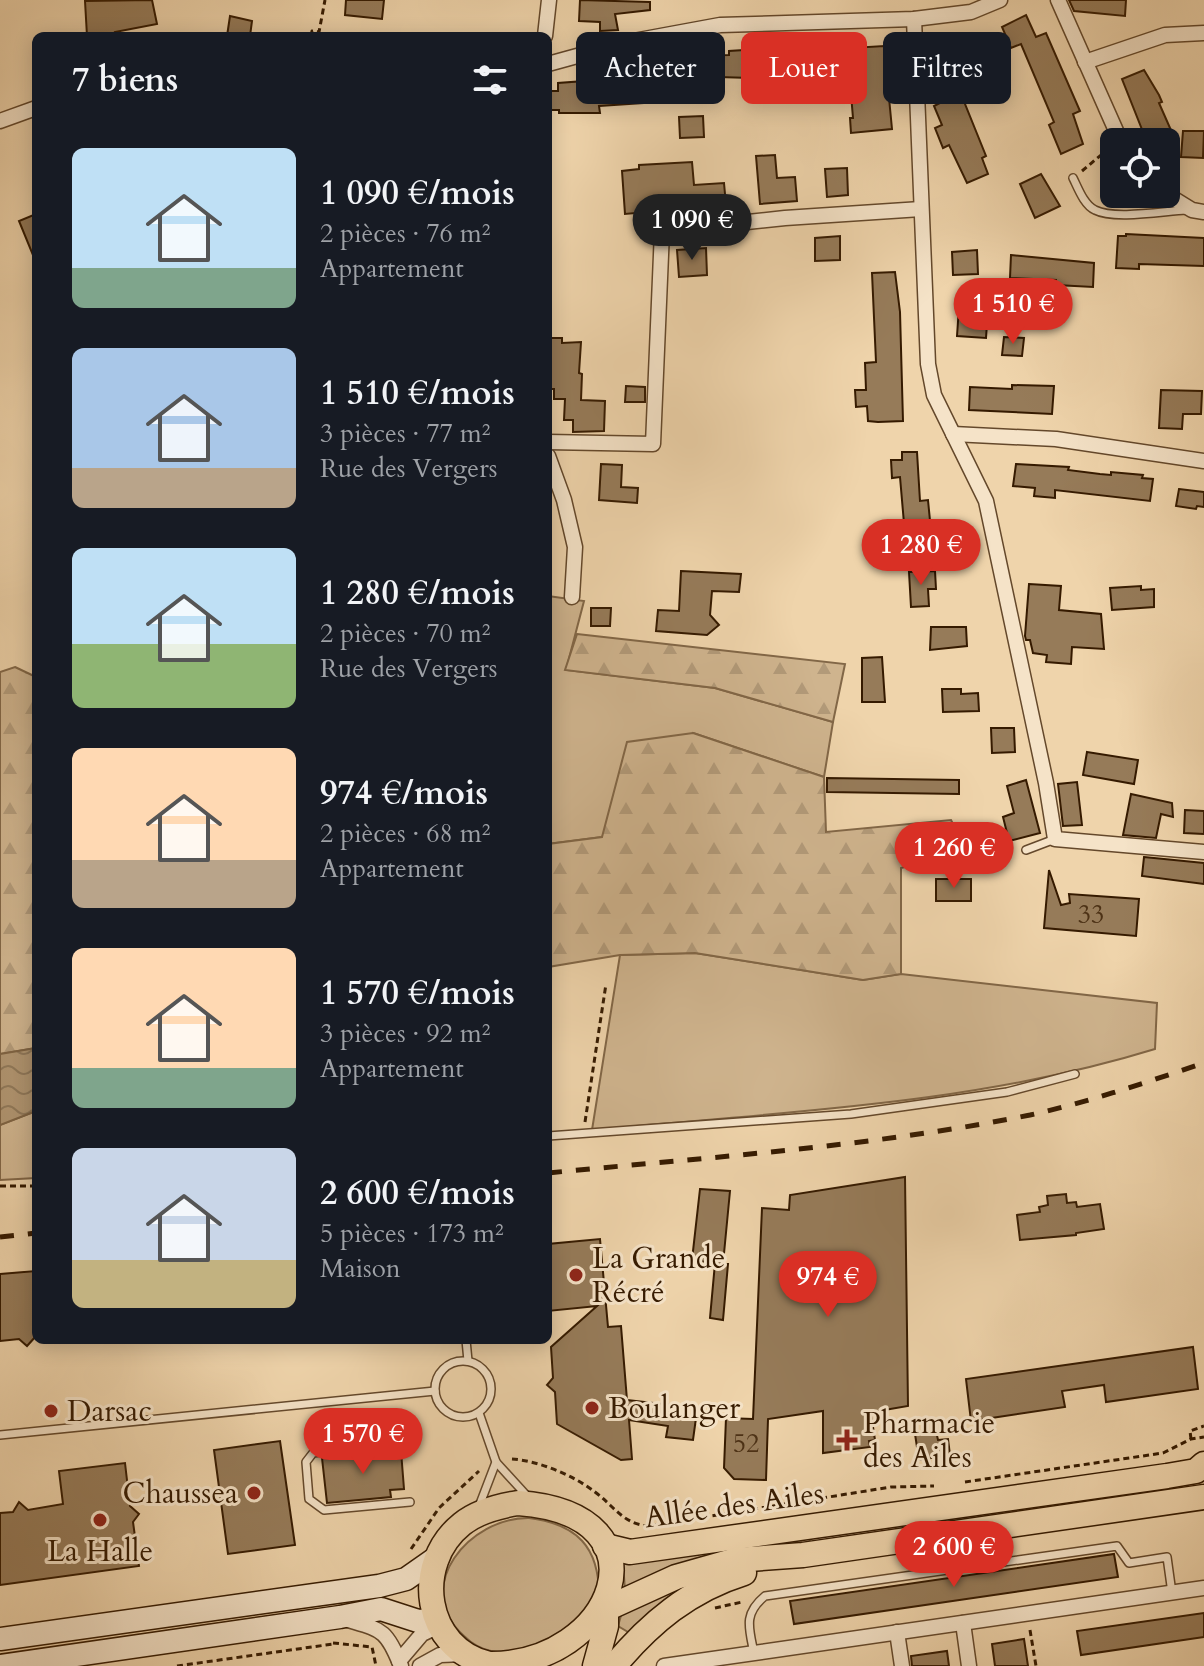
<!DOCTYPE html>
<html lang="fr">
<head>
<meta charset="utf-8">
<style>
  body { margin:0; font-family:Cardo,serif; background:#242831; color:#f1f3f6; height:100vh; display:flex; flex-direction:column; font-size:30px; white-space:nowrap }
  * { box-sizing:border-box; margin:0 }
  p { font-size:26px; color:#9ea1a6 }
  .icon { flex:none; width:44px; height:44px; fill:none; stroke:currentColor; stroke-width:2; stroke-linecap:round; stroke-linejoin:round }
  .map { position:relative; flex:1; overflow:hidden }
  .sheet { position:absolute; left:32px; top:32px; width:520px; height:1312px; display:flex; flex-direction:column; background:#171b24; border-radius:12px; box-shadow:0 4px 20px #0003 }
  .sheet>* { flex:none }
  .guide { position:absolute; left:576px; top:32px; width:508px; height:72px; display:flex; gap:16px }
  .controls { position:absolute; left:1100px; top:128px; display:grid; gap:16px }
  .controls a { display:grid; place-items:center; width:80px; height:80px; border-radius:12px; background:#171b24; box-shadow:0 4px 20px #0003; font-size:40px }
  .price { position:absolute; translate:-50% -68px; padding:0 18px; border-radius:28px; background:#d93025; color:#fff; font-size:26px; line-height:52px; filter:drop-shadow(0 2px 4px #0008) }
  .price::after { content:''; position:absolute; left:50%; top:48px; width:24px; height:18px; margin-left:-12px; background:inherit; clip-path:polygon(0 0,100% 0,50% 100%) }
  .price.on { background:#222; color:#fff }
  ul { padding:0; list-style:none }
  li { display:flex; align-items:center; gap:24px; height:200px; padding:0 40px }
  li span { display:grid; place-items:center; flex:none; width:224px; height:160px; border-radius:12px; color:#555 }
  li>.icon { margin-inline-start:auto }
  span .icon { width:96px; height:96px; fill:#fffc; stroke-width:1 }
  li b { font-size:34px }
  h2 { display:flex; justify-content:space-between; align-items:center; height:96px; padding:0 40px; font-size:34px }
  .tag { padding:0 28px; border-radius:12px; background:#171b24; box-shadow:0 4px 20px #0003; font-size:28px; line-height:72px }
  .tag.on { background:#d93025; color:#fff }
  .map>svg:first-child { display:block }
  .green { fill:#cfb48e; stroke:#826747; stroke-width:2 }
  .forest { fill:url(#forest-firs); stroke:#826747; stroke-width:2 }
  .water { fill:url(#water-waves); stroke:#7f6444; stroke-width:2 }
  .building { fill:#967b59; stroke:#351a00; stroke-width:2 }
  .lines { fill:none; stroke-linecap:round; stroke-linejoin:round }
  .lane-casing { stroke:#64482b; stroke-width:10 }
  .street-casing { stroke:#64482b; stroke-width:17 }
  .secondary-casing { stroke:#351a00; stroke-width:25 }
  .primary-casing { stroke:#351a00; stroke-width:27 }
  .path { stroke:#351a00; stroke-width:3; stroke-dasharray:6 4; stroke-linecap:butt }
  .lane { stroke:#f5e3c8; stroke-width:7 }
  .street { stroke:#f5e3c8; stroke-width:14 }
  .secondary { stroke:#f5e3c8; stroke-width:22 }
  .primary { stroke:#efd4ab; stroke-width:24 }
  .rail { stroke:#351a00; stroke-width:5; stroke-dasharray:14 14; stroke-linecap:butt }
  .poi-dot { fill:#8f2418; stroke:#f5e3c8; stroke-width:3 }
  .labels { text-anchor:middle; stroke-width:6; stroke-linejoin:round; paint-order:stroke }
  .number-label { font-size:26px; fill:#4d3216 }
  .poi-label { font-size:30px; fill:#351a00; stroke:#f5e3c8; text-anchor:start }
  .street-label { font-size:30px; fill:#351a00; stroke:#f5e3c8 }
</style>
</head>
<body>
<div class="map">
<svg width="1204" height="1666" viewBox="0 0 1204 1666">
  <defs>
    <pattern id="forest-firs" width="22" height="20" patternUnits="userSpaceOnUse" patternTransform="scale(2)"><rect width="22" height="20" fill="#cfb48e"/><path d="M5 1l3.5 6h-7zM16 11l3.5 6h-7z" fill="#b29a79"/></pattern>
    <pattern id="water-waves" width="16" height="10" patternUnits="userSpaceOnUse" patternTransform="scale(2)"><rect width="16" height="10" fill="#b09571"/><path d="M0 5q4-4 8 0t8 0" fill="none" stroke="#90795a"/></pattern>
  </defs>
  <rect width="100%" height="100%" fill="#efd4ab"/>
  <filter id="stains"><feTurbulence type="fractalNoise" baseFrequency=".0025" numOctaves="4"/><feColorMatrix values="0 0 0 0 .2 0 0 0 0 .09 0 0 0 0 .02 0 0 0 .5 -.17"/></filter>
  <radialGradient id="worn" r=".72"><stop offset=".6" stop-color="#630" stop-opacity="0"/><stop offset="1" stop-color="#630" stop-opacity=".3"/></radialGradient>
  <g class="green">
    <polygon points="548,596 584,601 566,670 715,688 833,722 824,777 693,733 602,837 548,844"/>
    <path d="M695 953 863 980 901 974 1157 1003 1155 1049C974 1105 780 1112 592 1130L620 955Z"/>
    <polygon points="36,1111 36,1178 0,1180 0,1125"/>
    <path d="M529 1518C577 1524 599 1547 599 1595L554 1647C535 1648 510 1655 491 1651 481 1649 471 1643 464 1636 410 1587 470 1517 529 1518Z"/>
    <polygon points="809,1536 810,1543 625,1590 623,1563"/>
    <polygon points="688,1585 633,1631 628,1632 618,1626 622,1612"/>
  </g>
  <g class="forest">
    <polygon points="577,634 845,664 833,722 715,688 565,670"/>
    <polygon points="15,667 36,677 36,1048 0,1054 0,672"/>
    <polygon points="693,733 824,777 826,832 951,820 967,850 901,868 901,974 863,980 695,953 620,955 548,967 548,844 602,837 627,742"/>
  </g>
  <polygon class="water" points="36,1048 36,1111 0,1125 0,1054"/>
  <g class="building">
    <polygon points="152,0 157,24 115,32 116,36 87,36 85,1"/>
    <polygon points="346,0 384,0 382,19 345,15"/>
    <polygon points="580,0 650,2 650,10 615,14 618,30 600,31 600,22 579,21"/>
    <polygon points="1069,0 1126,0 1125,16 1074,11"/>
    <polygon points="1026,15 1036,37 1046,33 1080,111 1073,114 1083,144 1061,154 1049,125 1054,122 1021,44 1011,48 1002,27"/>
    <polygon points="230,16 252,21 250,36 227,36"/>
    <polygon points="959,45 969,67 960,71 968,91 961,94 986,156 982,158 988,174 967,183 949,145 943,148 935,128 942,125 934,106 940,103 932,83 940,80 931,58"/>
    <polygon points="803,46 803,51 884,46 892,129 851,133 850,118 853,118 849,70 782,71 783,81 752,83 751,78 686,76 688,100 599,106 600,113 559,113 559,110 548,110 548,91 558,91 558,83 598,80 598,74 677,73 676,56 729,55 729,51"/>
    <polygon points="1144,70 1159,95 1162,102 1159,103 1174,137 1163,142 1147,142 1122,79"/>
    <polygon points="703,116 704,137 680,138 679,117"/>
    <polygon points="1183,131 1204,131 1203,158 1181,157"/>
    <polygon points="775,155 777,178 795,177 797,201 760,204 756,156"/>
    <polygon points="692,162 694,185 724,183 726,205 625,214 622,171 639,169 639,165"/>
    <polygon points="847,168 848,195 827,197 825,169"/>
    <polygon points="1041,174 1060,206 1035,218 1020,184"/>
    <polygon points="36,214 36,260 35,260 19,221"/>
    <polygon points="1126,234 1204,238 1204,266 1139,264 1139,269 1116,268 1118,236 1126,236"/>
    <polygon points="840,236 840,260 815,261 815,238"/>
    <polygon points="706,248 707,275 679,277 677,250"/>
    <polygon points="977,250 978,274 953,275 952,252"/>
    <polygon points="1011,255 1094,263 1093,287 1056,285 1056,280 1010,278"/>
    <polygon points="895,272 900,312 903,421 878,422 868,421 867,406 856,407 855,390 866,390 865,363 876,362 872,273"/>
    <polygon points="959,307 988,309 986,338 957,336"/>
    <polygon points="1004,337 1024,338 1022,356 1002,355"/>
    <polygon points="548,338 562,338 562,343 581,342 579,373 582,374 581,400 605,401 604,431 573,432 573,420 564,420 565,399 554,399 554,389 550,389"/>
    <polygon points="1012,385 1054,386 1052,414 969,410 970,387 1012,389"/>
    <polygon points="626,386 645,387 645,402 625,402"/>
    <polygon points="1161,390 1202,391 1201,414 1183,414 1182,429 1159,428"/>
    <polygon points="902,452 917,452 920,501 928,500 931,531 905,535 900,477 892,478 891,460 902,460"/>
    <polygon points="601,464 622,465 621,487 638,488 637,503 599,500"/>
    <polygon points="1016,464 1069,467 1068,470 1100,474 1111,475 1111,472 1143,475 1142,478 1153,479 1150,501 1055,490 1055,498 1034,496 1035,488 1013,486"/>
    <polygon points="1179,489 1204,492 1204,507 1197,506 1196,509 1176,506"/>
    <polygon points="681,571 741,574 739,592 712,591 710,615 719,625 707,635 656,631 658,610 679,611"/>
    <polygon points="935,571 936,589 928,589 929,606 911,607 909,572"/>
    <polygon points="1029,584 1061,586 1059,610 1101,614 1104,649 1072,647 1071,664 1046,662 1047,655 1033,653 1030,640 1026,640 1025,636"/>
    <polygon points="1141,586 1141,590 1154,589 1154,607 1112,610 1110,588"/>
    <polygon points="591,608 611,608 610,626 591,626"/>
    <polygon points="931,627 966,627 967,646 930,650"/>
    <polygon points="882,657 885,702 862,702 862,658"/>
    <polygon points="942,689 961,689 961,694 978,693 979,711 943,712"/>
    <polygon points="991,728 1014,728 1015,752 992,753"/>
    <polygon points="1087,752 1138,760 1134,784 1083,775"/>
    <polygon points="827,778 959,780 959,794 827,792"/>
    <polygon points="1026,780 1040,833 1009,841 1003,817 1014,813 1007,786"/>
    <polygon points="1077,782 1082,825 1063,826 1058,784"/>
    <polygon points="1131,794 1172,803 1173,817 1161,814 1156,838 1123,835"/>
    <polygon points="1185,810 1204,811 1204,834 1184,833"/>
    <polygon points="1144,857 1204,863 1204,884 1142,876"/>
    <polygon points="1049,870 1061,905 1070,903 1069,894 1139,899 1136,936 1044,928"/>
    <rect x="936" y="879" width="35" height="22"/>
    <polygon points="905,1177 908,1406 873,1412 871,1414 875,1440 869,1441 870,1447 823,1453 823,1411 768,1419 766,1480 734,1479 724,1468 726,1418 753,1419 762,1208 789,1210 790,1195"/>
    <polygon points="700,1189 730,1191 723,1264 728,1264 723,1320 710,1318 715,1263 721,1264 692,1260"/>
    <polygon points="1066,1194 1067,1203 1076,1202 1077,1207 1100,1204 1104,1229 1076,1233 1076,1235 1020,1240 1017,1215 1040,1212 1039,1207 1048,1205 1047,1196"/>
    <polygon points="600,1239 608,1327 621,1326 627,1400 670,1405 669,1418 670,1414 696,1418 693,1440 666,1437 668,1426 629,1420 632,1459 621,1460 557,1424 555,1392 547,1385 553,1378 551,1347 597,1306 548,1311 548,1244"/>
    <polygon points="36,1271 36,1336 27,1346 19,1339 0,1341 0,1274"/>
    <polygon points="1193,1347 1198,1389 1106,1402 1104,1385 1062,1391 1065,1407 971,1421 966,1379"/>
    <polygon points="936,1431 938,1440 948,1439 950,1455 919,1460 915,1434"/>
    <polygon points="280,1441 295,1545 228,1554 214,1450"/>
    <polygon points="401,1451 404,1489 390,1490 391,1497 327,1503 322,1458"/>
    <polygon points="125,1463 130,1506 139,1514 133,1522 139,1566 0,1585 0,1513 13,1512 19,1502 28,1510 63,1504 59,1471"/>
    <polygon points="1114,1554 1118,1577 794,1624 790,1601"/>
    <polygon points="1204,1613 1204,1637 1081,1655 1077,1631"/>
    <polygon points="1024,1639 1028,1666 995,1666 992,1644"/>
    <polygon points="947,1651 949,1666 912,1666 911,1656"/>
  </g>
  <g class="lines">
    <defs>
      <g id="lane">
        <path d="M1073 178C1078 188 1084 205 1095 210 1114 220 1164 211 1186 210"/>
        <polyline points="1026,850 1055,839"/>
        <polyline points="548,1136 851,1114 1007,1092 1075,1074"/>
        <polyline points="466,1340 468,1361"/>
        <circle cx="463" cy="1389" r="28"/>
        <polyline points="479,1413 496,1462 528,1497"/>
        <polyline points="0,1435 435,1391"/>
        <polyline points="357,1437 348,1448 313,1453 306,1462 309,1499 324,1510 410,1502"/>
        <polyline points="478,1509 496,1462"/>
        <path d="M754 1653C749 1628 743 1614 765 1596L1117 1546 1129 1563 1167 1557 1172 1593"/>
      </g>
      <g id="street">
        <polyline points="1058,0 1121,142"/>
        <polyline points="914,19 928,364 934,395 986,501 1046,783 1055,839 1204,852"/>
        <polyline points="545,36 549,0"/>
        <polyline points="1085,62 1165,35 1204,33"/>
        <polyline points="548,64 628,42 720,25 914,19 971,12 1000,0"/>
        <polyline points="0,121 36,108"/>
        <polyline points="1166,194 1192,210 1204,212"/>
        <polyline points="953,434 1056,439 1204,461"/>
        <polyline points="548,442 653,444 662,231 785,218 921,209"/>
        <polyline points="548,456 564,500 575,547 572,597"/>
        <path d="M345 1619C381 1630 386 1628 401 1666"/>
        <polyline points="963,1623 969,1666"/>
        <polyline points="897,1632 902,1666"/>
        <polyline points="399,1661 422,1634 439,1626"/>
        <polyline points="420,1666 440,1655 465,1654"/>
        <polyline points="664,1666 1204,1588"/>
      </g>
      <g id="secondary">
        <polyline points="0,1639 379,1586 406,1579 436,1558"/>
        <polyline points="0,1666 340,1617 381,1609 418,1621 435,1620"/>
      </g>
      <g id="primary">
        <path d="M518 1503C675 1514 613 1666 489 1664 424 1649 412 1564 462 1524 478 1511 499 1506 518 1503Z"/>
        <polyline points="605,1546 630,1552 1167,1476 1196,1471 1204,1464"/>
        <polyline points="608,1608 676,1577 736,1560 803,1555 1204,1497"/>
        <polyline points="595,1666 606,1626 606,1614"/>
        <path d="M614 1666C650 1623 689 1590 744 1573"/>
      </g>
    </defs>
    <use href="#lane" class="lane-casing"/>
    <use href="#street" class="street-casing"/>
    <use href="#secondary" class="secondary-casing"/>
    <use href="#primary" class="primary-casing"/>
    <g class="path">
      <polyline points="311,36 312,31 319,32 325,0"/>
      <polyline points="1082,171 1107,150"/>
      <polyline points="585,1122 606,984"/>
      <polyline points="0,1186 36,1186"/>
      <polyline points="1191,1439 1190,1431 1204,1426"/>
      <path d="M512 1459C539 1461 573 1475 595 1492 614 1506 623 1524 648 1526L891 1487 934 1486"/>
      <polyline points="965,1482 1163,1453 1191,1439 1204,1437"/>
      <polyline points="411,1549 439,1508 479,1471"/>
      <polyline points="715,1608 742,1602"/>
      <polyline points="1030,1630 1036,1666"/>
      <polyline points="333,1643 372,1647 376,1666"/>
      <polyline points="177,1666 333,1644"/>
    </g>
    <use href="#lane" class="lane"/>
    <use href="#street" class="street"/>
    <use href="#secondary" class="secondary"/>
    <use href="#primary" class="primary"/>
    <g class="rail">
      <path d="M548 1173C709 1157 871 1147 1030 1115 1089 1102 1147 1082 1204 1063"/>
      <polyline points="0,1237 36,1233"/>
    </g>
  </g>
  <g class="poi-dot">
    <circle cx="576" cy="1275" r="8"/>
    <circle cx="592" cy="1408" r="8"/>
    <circle cx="51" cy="1411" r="8"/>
    <path d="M843 1428h8v8h8v8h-8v8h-8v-8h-8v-8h8z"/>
    <circle cx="254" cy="1493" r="8"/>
    <circle cx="100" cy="1520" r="8"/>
  </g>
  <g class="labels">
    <g class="number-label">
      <text x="1091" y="923">33</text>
      <text x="746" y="1452">52</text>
    </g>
    <g class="poi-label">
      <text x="592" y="1268">La Grande<tspan x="592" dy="34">Récré</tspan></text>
      <text x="608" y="1418">Boulanger</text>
      <text x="67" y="1421">Darsac</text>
      <text x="863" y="1433">Pharmacie<tspan x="863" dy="34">des Ailes</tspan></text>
      <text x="238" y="1503" text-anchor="end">Chaussea</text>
      <text x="100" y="1561" text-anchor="middle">La Halle</text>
    </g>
    <g class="street-label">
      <text transform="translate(734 1505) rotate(-8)" y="10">Allée des Ailes</text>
    </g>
  </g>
  <rect width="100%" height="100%" filter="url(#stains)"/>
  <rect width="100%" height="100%" fill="url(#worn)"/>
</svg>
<div class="controls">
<a><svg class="icon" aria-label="locate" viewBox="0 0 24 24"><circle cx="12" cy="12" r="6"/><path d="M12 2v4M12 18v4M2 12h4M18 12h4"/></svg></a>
</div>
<b class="price on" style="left:692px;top:262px">1 090 €</b>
<b class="price" style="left:1013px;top:346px">1 510 €</b>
<b class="price" style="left:921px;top:587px">1 280 €</b>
<b class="price" style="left:954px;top:890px">1 260 €</b>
<b class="price" style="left:828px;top:1319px">974 €</b>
<b class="price" style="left:363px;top:1476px">1 570 €</b>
<b class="price" style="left:954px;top:1589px">2 600 €</b>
<div class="guide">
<a class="tag">Acheter</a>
<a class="tag on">Louer</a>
<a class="tag">Filtres</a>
</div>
<section class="sheet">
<h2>7 biens<svg class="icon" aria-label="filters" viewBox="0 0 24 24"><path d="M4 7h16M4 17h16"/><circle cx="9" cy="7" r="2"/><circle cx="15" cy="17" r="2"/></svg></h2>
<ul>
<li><span style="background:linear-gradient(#bfe0f5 75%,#7fa58c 0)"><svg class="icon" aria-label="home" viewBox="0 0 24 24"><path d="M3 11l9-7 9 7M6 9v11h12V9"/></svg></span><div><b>1 090 €/mois</b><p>2 pièces · 76 m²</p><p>Appartement</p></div></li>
<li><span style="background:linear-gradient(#a9c7e8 75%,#b9a48a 0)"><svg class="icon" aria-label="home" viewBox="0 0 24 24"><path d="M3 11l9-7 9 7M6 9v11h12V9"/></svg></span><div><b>1 510 €/mois</b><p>3 pièces · 77 m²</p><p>Rue des Vergers</p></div></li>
<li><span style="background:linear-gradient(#bfe0f5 60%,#8fb573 0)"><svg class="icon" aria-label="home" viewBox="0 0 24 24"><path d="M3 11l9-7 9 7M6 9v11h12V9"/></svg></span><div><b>1 280 €/mois</b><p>2 pièces · 70 m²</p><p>Rue des Vergers</p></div></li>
<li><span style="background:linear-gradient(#ffd9b3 70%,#b9a48a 0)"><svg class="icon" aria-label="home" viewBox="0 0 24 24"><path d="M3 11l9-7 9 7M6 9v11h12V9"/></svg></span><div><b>974 €/mois</b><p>2 pièces · 68 m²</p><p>Appartement</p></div></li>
<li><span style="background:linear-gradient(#ffd9b3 75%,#7fa58c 0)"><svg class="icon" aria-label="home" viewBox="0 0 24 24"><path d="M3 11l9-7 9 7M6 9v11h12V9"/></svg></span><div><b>1 570 €/mois</b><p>3 pièces · 92 m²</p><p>Appartement</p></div></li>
<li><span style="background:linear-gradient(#c9d6e8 70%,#c2b280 0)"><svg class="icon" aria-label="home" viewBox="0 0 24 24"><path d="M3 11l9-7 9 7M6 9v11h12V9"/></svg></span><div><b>2 600 €/mois</b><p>5 pièces · 173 m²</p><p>Maison</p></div></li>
</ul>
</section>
</div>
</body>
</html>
